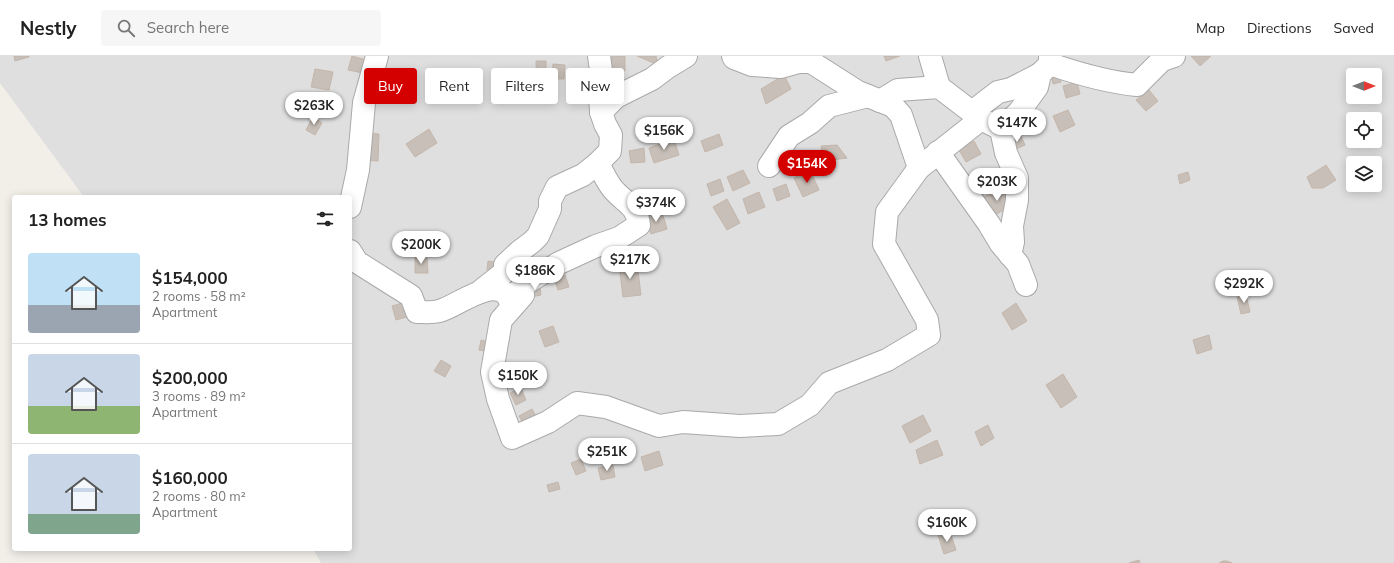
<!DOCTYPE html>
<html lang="en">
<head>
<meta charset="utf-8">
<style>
  body { margin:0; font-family:Mulish,sans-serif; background:#f6f6f6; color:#222; height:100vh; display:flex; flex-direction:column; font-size:15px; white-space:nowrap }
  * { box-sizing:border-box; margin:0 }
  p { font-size:13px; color:#767676 }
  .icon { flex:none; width:22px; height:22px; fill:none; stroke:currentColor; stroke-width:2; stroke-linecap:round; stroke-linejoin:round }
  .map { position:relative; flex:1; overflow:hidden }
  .drawer { position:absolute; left:12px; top:139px; width:340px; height:356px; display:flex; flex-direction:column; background:#fff; border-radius:4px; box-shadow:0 2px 10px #0003 }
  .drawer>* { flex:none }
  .guide { position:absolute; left:364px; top:12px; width:380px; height:36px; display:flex; gap:8px }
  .needle { width:26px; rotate:90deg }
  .tools { position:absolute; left:1346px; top:12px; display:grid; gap:8px }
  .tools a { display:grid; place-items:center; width:36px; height:36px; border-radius:4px; background:#fff; box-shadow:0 2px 10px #0003; font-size:20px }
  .price { position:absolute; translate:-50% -34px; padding:0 9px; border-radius:14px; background:#fff; color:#222; font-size:13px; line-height:26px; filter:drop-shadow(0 1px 2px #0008) }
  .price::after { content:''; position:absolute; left:50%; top:24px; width:12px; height:9px; margin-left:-6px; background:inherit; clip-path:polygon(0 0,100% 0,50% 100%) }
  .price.current { background:#d40000; color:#fff }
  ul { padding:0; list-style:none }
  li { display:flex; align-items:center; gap:12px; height:100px; padding:0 16px }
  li+li { border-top:1px solid #e0e0e0 }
  li span { display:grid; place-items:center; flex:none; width:112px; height:80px; border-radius:4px; color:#555 }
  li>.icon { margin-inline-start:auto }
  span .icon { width:48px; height:48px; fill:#fffc; stroke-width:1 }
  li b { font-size:17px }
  h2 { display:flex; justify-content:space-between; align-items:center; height:48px; padding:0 16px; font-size:17px }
  .chip { padding:0 14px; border-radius:4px; background:#fff; box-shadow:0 2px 10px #0003; font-size:14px; line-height:36px }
  .chip.current { background:#d40000; color:#fff }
  header { display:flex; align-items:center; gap:24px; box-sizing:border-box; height:56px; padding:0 20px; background:#fff; border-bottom:1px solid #e0e0e0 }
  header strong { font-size:19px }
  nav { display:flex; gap:22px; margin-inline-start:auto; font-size:14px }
  .search { width:280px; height:36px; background:#f6f6f6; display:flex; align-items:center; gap:10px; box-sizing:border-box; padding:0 14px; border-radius:4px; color:#767676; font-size:15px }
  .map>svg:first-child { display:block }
  .residential { fill:#e0dfdf; fill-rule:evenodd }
  .building { fill:#c7bfb8; stroke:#c4b6ab }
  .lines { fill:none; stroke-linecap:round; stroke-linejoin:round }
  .minor-casing { stroke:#a9a9a9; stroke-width:24 }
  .minor { stroke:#fff; stroke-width:22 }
</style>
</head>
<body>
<header>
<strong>Nestly</strong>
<div class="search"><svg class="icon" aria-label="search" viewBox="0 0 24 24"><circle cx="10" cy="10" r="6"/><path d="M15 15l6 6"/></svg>Search here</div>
<nav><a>Map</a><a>Directions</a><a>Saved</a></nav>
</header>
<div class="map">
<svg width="1394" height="507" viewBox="0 0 1394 507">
  <rect width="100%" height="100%" fill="#f2efe9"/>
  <path class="residential" d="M0 0H1394V507H321L313 493H350V141H84L0 27ZM1353 19H1375V41H1353ZM1353 63H1375V85H1353ZM1353 107H1375V129H1353Z"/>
  <g class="building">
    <polygon points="14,0 29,0 29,1 15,5"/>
    <polygon points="352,0 366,4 363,17 348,14"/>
    <polygon points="612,0 625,0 625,15 611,14"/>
    <polygon points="637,0 656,0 658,9"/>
    <polygon points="884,0 900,0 886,5"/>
    <polygon points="1191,0 1211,0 1200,10"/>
    <polygon points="536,5 546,5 546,29 537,29"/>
    <polygon points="553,8 565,9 564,23 552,23"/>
    <polygon points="315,13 333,16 329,34 311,31"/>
    <polygon points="1059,15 1061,26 1053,28 1051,17"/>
    <polygon points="784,19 791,33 766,48 761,33"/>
    <polygon points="1077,26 1080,38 1066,42 1063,30"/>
    <polygon points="1149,34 1158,45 1146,55 1136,44"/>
    <polygon points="1068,54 1075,69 1060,76 1053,60"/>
    <polygon points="313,61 322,67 315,79 306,74"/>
    <polygon points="429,73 437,87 415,101 406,88"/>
    <polygon points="363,77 379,78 378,105 362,104"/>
    <polygon points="719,78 723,89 705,96 701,85"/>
    <polygon points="1021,80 1025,89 1014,94 1010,84"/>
    <polygon points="674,83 679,99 654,107 649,92"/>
    <polygon points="974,85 981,98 966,106 959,94"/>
    <polygon points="837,89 847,102 823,105 821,90"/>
    <polygon points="644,92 645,106 631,107 629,95"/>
    <polygon points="802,104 806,116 799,119 795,107"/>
    <polygon points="1326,109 1336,124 1323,132 1312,132 1307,121"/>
    <polygon points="743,114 750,127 733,135 727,121"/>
    <polygon points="810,114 819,134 803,141 794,122"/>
    <polygon points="1188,116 1190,124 1180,128 1178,119"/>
    <polygon points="720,123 724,135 711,140 707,128"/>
    <polygon points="786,128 790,140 777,145 773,133"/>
    <polygon points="1002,132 1011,150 993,160 984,141"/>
    <polygon points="759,136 765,151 748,158 743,143"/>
    <polygon points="727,143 740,167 727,174 713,151"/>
    <polygon points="662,156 667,173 651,178 646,160"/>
    <polygon points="415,201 427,201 428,217 415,217"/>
    <polygon points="488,205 502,207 501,215 487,214"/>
    <polygon points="637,207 641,239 623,241 619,209"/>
    <polygon points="565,219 569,231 558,234 554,222"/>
    <polygon points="540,230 541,239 531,241 529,232"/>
    <polygon points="1246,239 1250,256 1241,258 1237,241"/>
    <polygon points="406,246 410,260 396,264 392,250"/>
    <polygon points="1016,247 1027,265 1012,274 1002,257"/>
    <polygon points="553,270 559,286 545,291 539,275"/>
    <polygon points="1209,279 1212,293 1197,298 1193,284"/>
    <polygon points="481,284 492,287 490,296 479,294"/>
    <polygon points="441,304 451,310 445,321 434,315"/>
    <polygon points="1063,318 1077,341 1061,352 1046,329"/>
    <polygon points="521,332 526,344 516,349 510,337"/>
    <polygon points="532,353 538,364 525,371 519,360"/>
    <polygon points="923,359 931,375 910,387 902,370"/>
    <polygon points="988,369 994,382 981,390 975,376"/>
    <polygon points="607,383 610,397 598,399 596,385"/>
    <polygon points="937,384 943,399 920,408 916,394"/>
    <polygon points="659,395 663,409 645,415 641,401"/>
    <polygon points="581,403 586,415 576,419 571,407"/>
    <polygon points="613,409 615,421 601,424 598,412"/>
    <polygon points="558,426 560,433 549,436 547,429"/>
    <polygon points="950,476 956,494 944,498 938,479"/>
    <polygon points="1139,504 1140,507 1129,507"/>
    <polygon points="1223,505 1227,505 1232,507 1219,507"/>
  </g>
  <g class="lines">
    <defs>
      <g id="minor">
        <polyline points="599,0 602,22 600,39 601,56"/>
        <path d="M686 0 668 11 652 23 616 41 601 56 605 68 611 79 610 95 598 107C602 115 606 124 612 132 624 147 637 148 639 169L619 182 596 190 559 207 528 226 520 233 523 239 501 264 492 316 498 343 512 382 548 366 577 347 606 351 659 370 683 366 740 370 778 368 810 349 829 327 887 304 929 279 927 264 884 188 887 156 919 112 981 63 1001 73 1019 56 1037 31 1040 18 1050 8V0"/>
        <polyline points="733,0 734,2 752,9 781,11 799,6 811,6 858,36 893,50 901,59 919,112"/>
        <polyline points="930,0 939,31"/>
        <path d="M1050 8C1079 18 1107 26 1137 29L1162 4 1174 0"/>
        <polyline points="880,45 898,34 939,31 981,63"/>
        <polyline points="972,56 998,36 1011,33 1040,18"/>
        <polyline points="1001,73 1006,97 1017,122 1017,144 1012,170 1013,186 1010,199"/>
        <polyline points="938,96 989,168 1001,188 1018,208 1026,229"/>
        <polyline points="769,110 789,80 810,67 829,50 868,40"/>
        <polyline points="350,151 358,114 364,47 377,0"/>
        <path d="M350 195 357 206 411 240 417 256C424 256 432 257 439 255 456 251 491 221 507 239 509 242 510 246 512 250"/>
        <polyline points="482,234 505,216 505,209 520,195 532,186 538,180 550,153 550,145 557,131 583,119 598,107"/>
      </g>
    </defs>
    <use href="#minor" class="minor-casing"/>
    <use href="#minor" class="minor"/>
  </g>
</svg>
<div class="tools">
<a><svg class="needle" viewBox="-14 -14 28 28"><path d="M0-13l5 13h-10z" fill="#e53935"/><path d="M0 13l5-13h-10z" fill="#767676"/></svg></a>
<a><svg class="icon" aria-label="locate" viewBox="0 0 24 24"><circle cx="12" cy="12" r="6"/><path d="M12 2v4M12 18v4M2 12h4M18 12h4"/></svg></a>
<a><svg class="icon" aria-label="layers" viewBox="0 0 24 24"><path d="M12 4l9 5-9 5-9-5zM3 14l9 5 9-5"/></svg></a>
</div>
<b class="price" style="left:314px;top:70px">$263K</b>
<b class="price" style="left:1017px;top:87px">$147K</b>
<b class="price" style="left:664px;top:95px">$156K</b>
<b class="price current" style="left:807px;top:128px">$154K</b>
<b class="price" style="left:997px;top:146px">$203K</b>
<b class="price" style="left:656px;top:167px">$374K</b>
<b class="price" style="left:421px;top:209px">$200K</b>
<b class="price" style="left:630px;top:224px">$217K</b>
<b class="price" style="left:535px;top:235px">$186K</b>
<b class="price" style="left:1244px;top:248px">$292K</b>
<b class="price" style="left:518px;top:340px">$150K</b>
<b class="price" style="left:607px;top:416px">$251K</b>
<b class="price" style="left:947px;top:487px">$160K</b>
<div class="guide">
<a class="chip current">Buy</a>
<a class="chip">Rent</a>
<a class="chip">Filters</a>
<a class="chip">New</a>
</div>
<section class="drawer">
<h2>13 homes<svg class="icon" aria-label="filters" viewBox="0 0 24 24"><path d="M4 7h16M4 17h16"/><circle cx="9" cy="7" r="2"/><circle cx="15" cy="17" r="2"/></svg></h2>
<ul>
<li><span style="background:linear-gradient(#bfe0f5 65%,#9aa5b1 0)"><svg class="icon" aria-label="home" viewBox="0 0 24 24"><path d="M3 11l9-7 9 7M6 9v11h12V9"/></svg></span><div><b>$154,000</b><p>2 rooms · 58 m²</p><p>Apartment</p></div></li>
<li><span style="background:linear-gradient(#c9d6e8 65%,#8fb573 0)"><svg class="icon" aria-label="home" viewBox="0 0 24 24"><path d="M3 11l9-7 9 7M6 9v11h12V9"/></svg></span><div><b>$200,000</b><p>3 rooms · 89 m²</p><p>Apartment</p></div></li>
<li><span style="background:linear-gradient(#c9d6e8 75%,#7fa58c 0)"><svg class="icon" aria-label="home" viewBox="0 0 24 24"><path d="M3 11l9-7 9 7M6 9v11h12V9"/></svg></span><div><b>$160,000</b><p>2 rooms · 80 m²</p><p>Apartment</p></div></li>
</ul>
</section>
</div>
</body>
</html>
